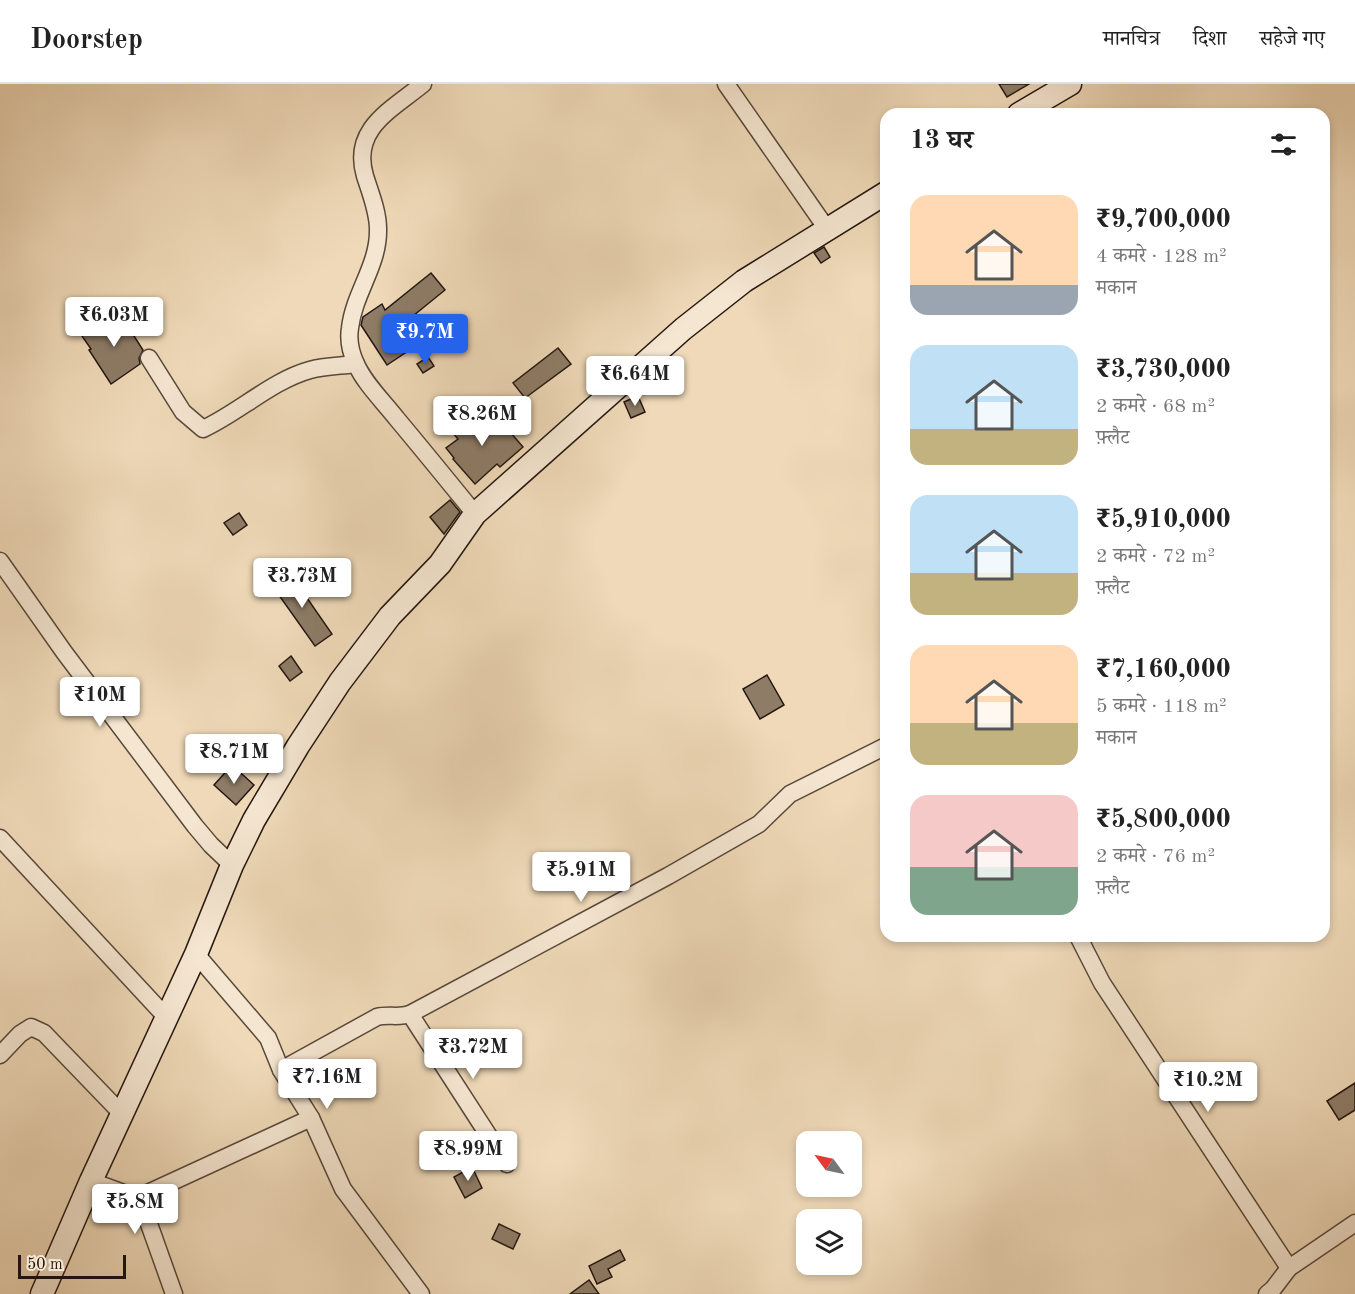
<!DOCTYPE html>
<html lang="hi">
<head>
<meta charset="utf-8">
<style>
  body { margin:0; font-family:"Old Standard TT","Noto Serif Devanagari",serif; background:#f6f6f6; color:#222; height:100vh; display:flex; flex-direction:column; font-size:22px; white-space:nowrap }
  * { box-sizing:border-box; margin:0 }
  p { font-size:20px; color:#767676 }
  .icon { flex:none; width:33px; height:33px; fill:none; stroke:currentColor; stroke-width:2; stroke-linecap:round; stroke-linejoin:round }
  .map { position:relative; flex:1; overflow:hidden }
  .details { position:absolute; left:880px; top:24px; width:450px; height:834px; display:flex; flex-direction:column; background:#fff; border-radius:18px; box-shadow:0 3px 9px #0003 }
  .details>* { flex:none }
  .needle { width:39px; rotate:303deg }
  .controls { position:absolute; left:796px; top:1047px; display:grid; gap:12px }
  .controls a { display:grid; place-items:center; width:66px; height:66px; border-radius:12px; background:#fff; box-shadow:0 3px 9px #0003; font-size:30px }
  .scale { position:absolute; left:18px; bottom:15px; width:108px; box-sizing:border-box; padding-left:6px; border:3px solid #251710; border-top:0; font-size:16px; line-height:21px; white-space:nowrap; color:#251710; -webkit-text-stroke:4px #f5e6d1; paint-order:stroke }
  .price { position:absolute; translate:-50% -51px; padding:0 14px; border-radius:6px; background:#fff; color:#222; font-size:20px; line-height:39px; filter:drop-shadow(0 2px 3px #0008) }
  .price::after { content:''; position:absolute; left:50%; top:36px; width:18px; height:14px; margin-left:-9px; background:inherit; clip-path:polygon(0 0,100% 0,50% 100%) }
  .price.active { background:#2563eb; color:#fff }
  ul { padding:0; list-style:none }
  li { display:flex; align-items:center; gap:18px; height:150px; padding:0 30px }
  li span { display:grid; place-items:center; flex:none; width:168px; height:120px; border-radius:18px; color:#555 }
  li>.icon { margin-inline-start:auto }
  span .icon { width:72px; height:72px; fill:#fffc; stroke-width:1 }
  li b { font-size:26px }
  h2 { display:flex; justify-content:space-between; align-items:center; height:72px; padding:0 30px; font-size:26px }
  header { display:flex; align-items:center; gap:36px; box-sizing:border-box; height:84px; padding:0 30px; background:#fff; border-bottom:2px solid #e0e0e0 }
  header strong { font-size:28px }
  nav { display:flex; gap:33px; margin-inline-start:auto; font-size:21px }
  .map>svg:first-child { display:block }
  .building { fill:#8e7c67; stroke:#251710; stroke-width:1.5 }
  .lines { fill:none; stroke-linecap:round; stroke-linejoin:round }
  .street-casing { stroke:#58483a; stroke-width:19 }
  .secondary-casing { stroke:#251710; stroke-width:25 }
  .street { stroke:#f5e6d1; stroke-width:16 }
  .secondary { stroke:#f5e6d1; stroke-width:22 }
</style>
</head>
<body>
<header>
<strong>Doorstep</strong>
<nav><a>मानचित्र</a><a>दिशा</a><a>सहेजे गए</a></nav>
</header>
<div class="map">
<svg width="1355" height="1210" viewBox="0 0 1355 1210">
  <rect width="100%" height="100%" fill="#efd9b8"/>
  <filter id="stains"><feTurbulence type="fractalNoise" baseFrequency=".00333" numOctaves="4"/><feColorMatrix values="0 0 0 0 .2 0 0 0 0 .09 0 0 0 0 .02 0 0 0 .5 -.17"/></filter>
  <radialGradient id="worn" r=".72"><stop offset=".6" stop-color="#630" stop-opacity="0"/><stop offset="1" stop-color="#630" stop-opacity=".3"/></radialGradient>
  <g class="building">
    <polygon points="999,0 1029,0 1007,13"/>
    <polygon points="824,163 830,173 821,179 814,169"/>
    <polygon points="431,189 445,206 397,245 411,265 387,281 361,241 363,233 382,220 385,226"/>
    <polygon points="114,229 124,243 127,241 143,266 139,274 140,280 111,300 89,266 91,265 82,252"/>
    <polygon points="558,264 571,280 525,314 513,299"/>
    <polygon points="428,273 434,282 423,289 417,280"/>
    <polygon points="638,312 645,328 631,334 624,318"/>
    <polygon points="465,330 482,348 498,334 523,363 500,383 497,380 475,400 453,375 454,374 446,364 458,355 449,344"/>
    <polygon points="450,416 460,428 444,450 430,433"/>
    <polygon points="239,429 247,441 233,451 224,439"/>
    <polygon points="289,488 332,550 315,562 271,500"/>
    <polygon points="291,572 302,588 290,597 279,582"/>
    <polygon points="767,591 784,621 760,635 743,605"/>
    <polygon points="232,681 254,701 236,721 214,701"/>
    <polygon points="1355,999 1355,1026 1339,1036 1327,1017"/>
    <polygon points="472,1083 482,1104 465,1114 454,1093"/>
    <polygon points="499,1140 520,1150 513,1165 492,1155"/>
    <polygon points="620,1166 625,1176 608,1185 612,1193 597,1200 589,1182"/>
    <polygon points="589,1196 599,1210 570,1210"/>
  </g>
  <g class="lines">
    <defs>
      <g id="street">
        <path d="M423 0C391 26 351 45 365 92 370 108 378 127 378 145 379 181 354 209 350 244 348 256 351 269 356 280 365 300 383 317 397 335 423 366 449 398 475 430"/>
        <polyline points="726,0 827,145"/>
        <path d="M149 274 183 328 203 345C238 329 273 296 310 286 324 282 341 282 356 280"/>
        <polyline points="0,477 64,568 195,742 211,761 232,781"/>
        <polyline points="0,754 167,934"/>
        <polyline points="1078,852 1102,899 1289,1184 1355,1139"/>
        <polyline points="196,870 268,954 281,986 311,1034 343,1105 421,1210"/>
        <polyline points="410,930 507,1080"/>
        <polyline points="0,971 20,950 31,943 44,949 122,1030"/>
        <path d="M281 986 377 933C388 930 399 934 410 930L668 792 759 740 790 710 886 662"/>
        <polyline points="91,1097 137,1114 143,1123 174,1210"/>
        <polyline points="137,1114 311,1034"/>
        <polyline points="1267,1210 1273,1205 1289,1184"/>
      </g>
      <g id="secondary">
        <polyline points="1019,30 1070,0"/>
        <polyline points="42,1210 91,1097 196,870 232,781 254,736 298,662 340,598 390,532 440,480 475,430 683,245 744,197 886,109"/>
      </g>
    </defs>
    <use href="#street" class="street-casing"/>
    <use href="#secondary" class="secondary-casing"/>
    <use href="#street" class="street"/>
    <use href="#secondary" class="secondary"/>
  </g>
  <rect width="100%" height="100%" filter="url(#stains)"/>
  <rect width="100%" height="100%" fill="url(#worn)"/>
</svg>
<div class="controls">
<a><svg class="needle" viewBox="-14 -14 28 28"><path d="M0-13l5 13h-10z" fill="#e53935"/><path d="M0 13l5-13h-10z" fill="#767676"/></svg></a>
<a><svg class="icon" aria-label="layers" viewBox="0 0 24 24"><path d="M12 4l9 5-9 5-9-5zM3 14l9 5 9-5"/></svg></a>
</div>
<div class="scale">50 m</div>
<b class="price" style="left:114px;top:264px">₹6.03M</b>
<b class="price active" style="left:425px;top:281px">₹9.7M</b>
<b class="price" style="left:635px;top:323px">₹6.64M</b>
<b class="price" style="left:482px;top:363px">₹8.26M</b>
<b class="price" style="left:302px;top:525px">₹3.73M</b>
<b class="price" style="left:100px;top:644px">₹10M</b>
<b class="price" style="left:234px;top:701px">₹8.71M</b>
<b class="price" style="left:581px;top:819px">₹5.91M</b>
<b class="price" style="left:473px;top:996px">₹3.72M</b>
<b class="price" style="left:327px;top:1026px">₹7.16M</b>
<b class="price" style="left:1208px;top:1029px">₹10.2M</b>
<b class="price" style="left:468px;top:1098px">₹8.99M</b>
<b class="price" style="left:135px;top:1151px">₹5.8M</b>
<section class="details">
<h2>13 घर<svg class="icon" aria-label="filters" viewBox="0 0 24 24"><path d="M4 7h16M4 17h16"/><circle cx="9" cy="7" r="2"/><circle cx="15" cy="17" r="2"/></svg></h2>
<ul>
<li><span style="background:linear-gradient(#ffd9b3 75%,#9aa5b1 0)"><svg class="icon" aria-label="home" viewBox="0 0 24 24"><path d="M3 11l9-7 9 7M6 9v11h12V9"/></svg></span><div><b>₹9,700,000</b><p>4 कमरे · 128 m²</p><p>मकान</p></div></li>
<li><span style="background:linear-gradient(#bfe0f5 70%,#c2b280 0)"><svg class="icon" aria-label="home" viewBox="0 0 24 24"><path d="M3 11l9-7 9 7M6 9v11h12V9"/></svg></span><div><b>₹3,730,000</b><p>2 कमरे · 68 m²</p><p>फ़्लैट</p></div></li>
<li><span style="background:linear-gradient(#bfe0f5 65%,#c2b280 0)"><svg class="icon" aria-label="home" viewBox="0 0 24 24"><path d="M3 11l9-7 9 7M6 9v11h12V9"/></svg></span><div><b>₹5,910,000</b><p>2 कमरे · 72 m²</p><p>फ़्लैट</p></div></li>
<li><span style="background:linear-gradient(#ffd9b3 65%,#c2b280 0)"><svg class="icon" aria-label="home" viewBox="0 0 24 24"><path d="M3 11l9-7 9 7M6 9v11h12V9"/></svg></span><div><b>₹7,160,000</b><p>5 कमरे · 118 m²</p><p>मकान</p></div></li>
<li><span style="background:linear-gradient(#f6c9c9 60%,#7fa58c 0)"><svg class="icon" aria-label="home" viewBox="0 0 24 24"><path d="M3 11l9-7 9 7M6 9v11h12V9"/></svg></span><div><b>₹5,800,000</b><p>2 कमरे · 76 m²</p><p>फ़्लैट</p></div></li>
</ul>
</section>
</div>
</body>
</html>
